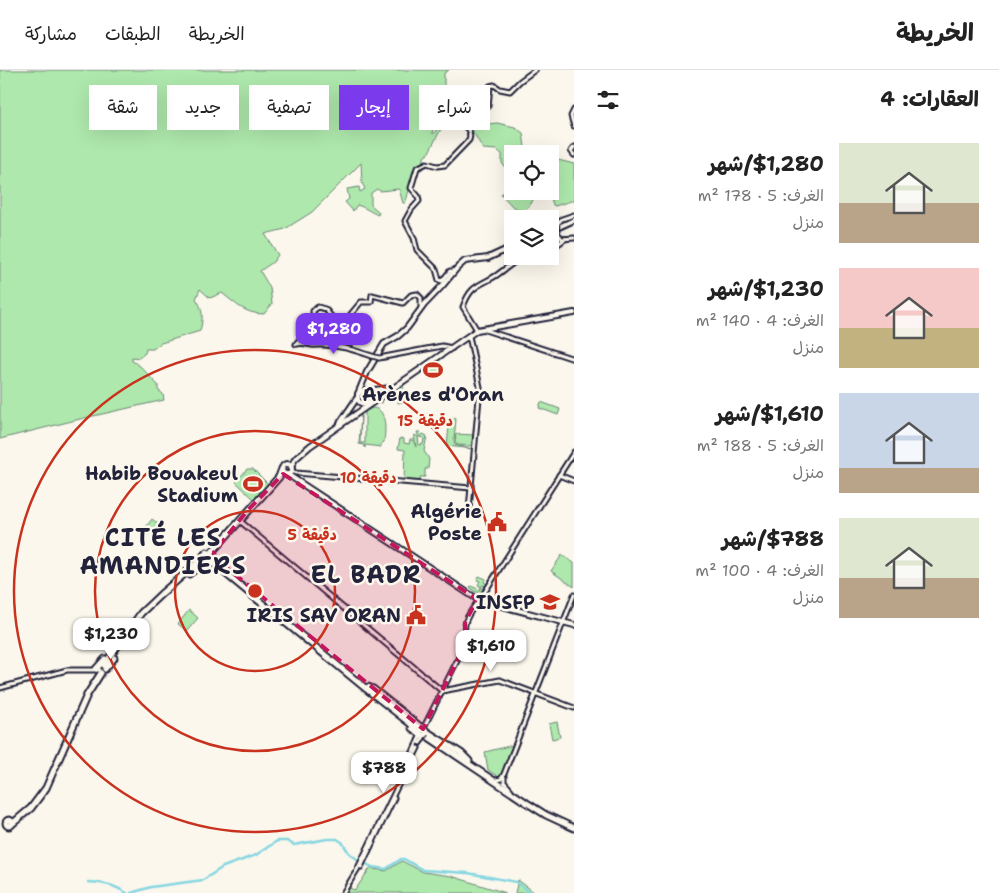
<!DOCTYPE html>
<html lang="ar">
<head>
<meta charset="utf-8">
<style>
  body { margin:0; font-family:"Shantell Sans","Playpen Sans Arabic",sans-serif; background:#f2f2f2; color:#222; direction:rtl; height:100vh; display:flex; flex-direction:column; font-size:19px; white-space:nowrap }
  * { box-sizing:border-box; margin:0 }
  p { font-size:16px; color:#767676 }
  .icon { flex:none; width:28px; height:28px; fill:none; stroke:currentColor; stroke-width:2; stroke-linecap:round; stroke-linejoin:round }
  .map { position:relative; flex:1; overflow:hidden; direction:ltr }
  .drawer { display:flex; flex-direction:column; background:#fff; width:425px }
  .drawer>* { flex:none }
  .guide { position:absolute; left:15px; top:15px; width:475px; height:45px; direction:rtl; display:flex; gap:10px }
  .fabs { position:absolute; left:504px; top:75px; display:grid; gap:10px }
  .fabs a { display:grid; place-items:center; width:55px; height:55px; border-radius:0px; background:#fff; box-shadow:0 5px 20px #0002; font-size:25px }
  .price { position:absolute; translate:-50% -42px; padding:0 11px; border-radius:10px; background:#fff; color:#222; font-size:16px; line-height:32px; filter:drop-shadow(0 1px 2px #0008) }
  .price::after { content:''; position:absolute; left:50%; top:30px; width:15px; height:11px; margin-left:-8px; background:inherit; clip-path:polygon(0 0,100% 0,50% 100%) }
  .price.on { background:#7c3aed; color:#fff }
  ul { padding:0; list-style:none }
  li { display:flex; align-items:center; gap:15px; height:125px; padding:0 20px }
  li span { display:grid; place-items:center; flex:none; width:140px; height:100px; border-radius:0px; color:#555 }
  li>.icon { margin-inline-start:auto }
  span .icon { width:60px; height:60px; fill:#fffc; stroke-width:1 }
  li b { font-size:21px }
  h2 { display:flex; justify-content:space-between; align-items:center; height:60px; padding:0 20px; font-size:21px }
  .chip { padding:0 18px; border-radius:0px; background:#fff; box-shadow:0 5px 20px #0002; font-size:18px; line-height:45px }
  .chip.on { background:#7c3aed; color:#fff }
  header { display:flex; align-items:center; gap:30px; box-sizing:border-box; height:70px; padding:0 25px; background:#fff; border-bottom:1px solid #e0e0e0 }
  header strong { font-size:24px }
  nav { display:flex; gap:28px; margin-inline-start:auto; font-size:18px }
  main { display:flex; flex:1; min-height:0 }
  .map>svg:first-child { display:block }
  .green { fill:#aee8ac; stroke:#688574 }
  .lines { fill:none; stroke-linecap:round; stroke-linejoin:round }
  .canal { stroke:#86d6e1; stroke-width:2.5 }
  .highway-tunnel { stroke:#d0ccc9; stroke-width:5; stroke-dasharray:5 2.5; stroke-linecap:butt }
  .secondary-casing { stroke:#22223b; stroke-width:7 }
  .primary-casing { stroke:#22223b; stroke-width:8 }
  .highway-casing { stroke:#22223b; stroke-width:9 }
  .secondary { stroke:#fbf7ec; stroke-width:3 }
  .primary { stroke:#fbf7ec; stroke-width:4 }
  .highway { stroke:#fbf7ec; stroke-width:5 }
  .secondary-bridge-casing { stroke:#22223b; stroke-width:7; stroke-linecap:butt }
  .secondary-bridge { stroke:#fbf7ec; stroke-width:3 }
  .marked { fill:#c2185b; fill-opacity:0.2; stroke:#c2185b; stroke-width:4; stroke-dasharray:10 6; stroke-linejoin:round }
  .ring { fill:none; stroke:#c8321e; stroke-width:2.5 }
  .labels { text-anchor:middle; stroke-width:5; stroke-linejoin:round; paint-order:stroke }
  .poi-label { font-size:19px; font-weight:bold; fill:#22223b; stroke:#fbf7ec; text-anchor:end }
  .district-label { font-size:24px; font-weight:bold; letter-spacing:1px; fill:#22223b; stroke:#fbf7ec }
  .centre { fill:#c8321e; stroke:#fbf7ec; stroke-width:2.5 }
  .ring-label { font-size:15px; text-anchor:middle; font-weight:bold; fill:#c8321e; stroke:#fbf7ec; stroke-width:5; stroke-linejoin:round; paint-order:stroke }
</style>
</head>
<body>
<header>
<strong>الخريطة</strong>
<nav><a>الخريطة</a><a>الطبقات</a><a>مشاركة</a></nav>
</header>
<main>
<section class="drawer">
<h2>العقارات: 4<svg class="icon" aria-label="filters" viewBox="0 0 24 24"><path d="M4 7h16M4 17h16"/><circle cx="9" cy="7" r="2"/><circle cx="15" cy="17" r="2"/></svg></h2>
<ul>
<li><span style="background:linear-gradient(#dfe7d0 60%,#b9a48a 0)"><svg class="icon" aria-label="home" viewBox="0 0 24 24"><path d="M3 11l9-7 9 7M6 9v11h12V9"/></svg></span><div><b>$1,280/شهر</b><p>الغرف: 5 · 178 m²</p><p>منزل</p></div></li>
<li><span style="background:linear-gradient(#f6c9c9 60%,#c2b280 0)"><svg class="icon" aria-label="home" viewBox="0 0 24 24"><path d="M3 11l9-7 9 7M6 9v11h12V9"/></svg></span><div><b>$1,230/شهر</b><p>الغرف: 4 · 140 m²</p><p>منزل</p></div></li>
<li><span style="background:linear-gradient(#c9d6e8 75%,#b9a48a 0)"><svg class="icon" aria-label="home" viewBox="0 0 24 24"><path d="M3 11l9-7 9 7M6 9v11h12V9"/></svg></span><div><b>$1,610/شهر</b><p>الغرف: 5 · 188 m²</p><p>منزل</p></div></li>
<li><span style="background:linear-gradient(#dfe7d0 60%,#b9a48a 0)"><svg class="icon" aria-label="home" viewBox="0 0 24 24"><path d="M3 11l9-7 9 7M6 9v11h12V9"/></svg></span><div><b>$788/شهر</b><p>الغرف: 4 · 100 m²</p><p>منزل</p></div></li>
</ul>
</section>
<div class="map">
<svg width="574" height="823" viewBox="0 0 574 823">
  <rect width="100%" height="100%" fill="#fbf7ec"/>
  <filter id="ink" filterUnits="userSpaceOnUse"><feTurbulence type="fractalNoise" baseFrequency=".02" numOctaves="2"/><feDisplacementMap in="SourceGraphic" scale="10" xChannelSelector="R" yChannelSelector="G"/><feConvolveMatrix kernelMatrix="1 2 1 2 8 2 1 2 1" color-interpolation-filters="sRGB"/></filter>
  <g filter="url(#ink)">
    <g class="green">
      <path d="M0 0H449L444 3V17L435 27C440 39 440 38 432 46L435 55 432 63H435L439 53H444L428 84 424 87V92C407 97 412 119 405 133H403L399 119 380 121 377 119 371 123V135L379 142 378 145C372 143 365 137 357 135L353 141 345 132 349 129 347 119 359 117 360 122 365 119 362 113 361 93 312 142 285 159 265 164 278 185 273 192 260 201 270 218 272 234 264 244C245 244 236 234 222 223L210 228 200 219 196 229C204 239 203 250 200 261L161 273 153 279H146L145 283 139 288 132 287V291C142 295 149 307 158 315V320L163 324 164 330 80 349 0 369Z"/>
      <polygon points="497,53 515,57 523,63 525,77 536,84 512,84 512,108 502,93 502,84 497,80 483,79 472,60 475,55"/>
      <polygon points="550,88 574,94 574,130 555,136 553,135 549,121"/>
      <polygon points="512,116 512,121 537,121 531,134 523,141 513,137 501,124"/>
      <circle cx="433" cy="301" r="8"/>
      <polygon points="404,313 403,320 401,321 403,321 402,332 398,333 398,322 392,322 382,329 382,333 380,333 380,330 378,330"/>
      <polygon points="541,332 560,339 558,345 539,338"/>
      <path d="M373 338C388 339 385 362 384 372L381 374V377L365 375V378L364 375 359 374 361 345 360 373H365V341Z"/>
      <polygon points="450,346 456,349 454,370 455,375 473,379 447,376"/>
      <polygon points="417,362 420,362 421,366 423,364 427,366 424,381 429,389 428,399 425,399 425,407 420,407 420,411 404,410 405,380 398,379 400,368 404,369 404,373 409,374 410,370 413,370 416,377 414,366 415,365 418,367 419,375 423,374 424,368 419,367"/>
      <polygon points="456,364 474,365 473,376 457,375 455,372"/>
      <polygon points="247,399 253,399 269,415 255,430 236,412"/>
      <polygon points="152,449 158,454 148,465 143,461"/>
      <polygon points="562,485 574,493 574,517 551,501"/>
      <polygon points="479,506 486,509 484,512 487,514 485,516 482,515 481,517 484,519 482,522 475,522 470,517 471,516 480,520 481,517 478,515 480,511 477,510"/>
      <polygon points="189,540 198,548 187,561 178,554"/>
      <polygon points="557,652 560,667 552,669 549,654"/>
      <polygon points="513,675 500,708 488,700 485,682"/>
      <polygon points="402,791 423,802 451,806 506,823 346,823 349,818 355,820 371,797 373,799 386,801"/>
      <polygon points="518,810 534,822 538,823 515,823"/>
    </g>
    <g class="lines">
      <g class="canal">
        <polyline points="468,803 516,812 530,823"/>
        <path d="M88 812C103 812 114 815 127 823"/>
        <polyline points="131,823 151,817 203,810 223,797 256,785 277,771 287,771 294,775 327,769 337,769 342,772 349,783 357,789 372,797 386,799 401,789 404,789 423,800 467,803"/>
      </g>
      <polyline class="highway-tunnel" points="416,658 430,668"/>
      <defs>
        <g id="secondary">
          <polyline points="574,40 571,46 574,56"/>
          <polyline points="574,77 571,81 574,85"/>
          <polyline points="557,154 562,149 574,145"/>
          <polyline points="556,161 562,169 574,168"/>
          <polyline points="550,180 565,169"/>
          <path d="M454 201H450L442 211 439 210 436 199 417 180 414 168 405 151 411 140 419 131 418 126 411 118 417 98 427 93 437 96 445 95 469 70C473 58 462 55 454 50L453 47 455 43 484 40 488 36 490 16 494 15 500 19 510 21 520 11 535 0"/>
          <polyline points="482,259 574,289"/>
          <path d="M477 260 463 237C471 214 480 216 497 205 505 199 514 192 523 186"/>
          <polyline points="469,266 480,317 469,439"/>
          <path d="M296 274C300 266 314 263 314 253 315 249 313 245 313 241L318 237 325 239C332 246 335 256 346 252L351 244 361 232H371L372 225 403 233 411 225 417 224 421 228V238"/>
          <path d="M297 274C306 272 309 276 317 275 336 274 354 280 372 286"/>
          <polyline points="379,288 442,276 452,278"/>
          <polyline points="291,401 296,403 471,418"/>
          <polyline points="559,405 574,411"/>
          <polyline points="240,451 442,621 500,610 574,638"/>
          <polyline points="481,528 574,382"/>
          <polyline points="0,618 67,600 100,600"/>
          <path d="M423 659 465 575C467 567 463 562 465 554 466 546 474 537 479 530"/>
          <polyline points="420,673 424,666"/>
          <polyline points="405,704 418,678"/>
          <polyline points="504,707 504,712 511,720"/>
          <polyline points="496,710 501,709 504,704 574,525"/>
          <polyline points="361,797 394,728"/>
          <polyline points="343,823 357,800 402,707 421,664"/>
        </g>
        <g id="primary">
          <polyline points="550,161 574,150"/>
          <polyline points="366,321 391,318"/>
          <polyline points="358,324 367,302 384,274 398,266 407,258 424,235 443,215 457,198 465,191 488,188 512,177"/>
          <path d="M365 334 370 330V325L368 322 363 321 358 324V330C360 334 364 334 369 334"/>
          <polyline points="340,353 357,328"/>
          <circle cx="287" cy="399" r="5"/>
          <polyline points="291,397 295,389 310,376 477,260 574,243"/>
          <polyline points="287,404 477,529"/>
          <polyline points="480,527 492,530"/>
          <polyline points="479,530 574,555"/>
        </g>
        <g id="highway">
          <polyline points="212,482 279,407 282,399"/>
          <polyline points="211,485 222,495"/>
          <polyline points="208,489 364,617 416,658"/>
          <polyline points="189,504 210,488 211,484 207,482 204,485 208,489"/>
          <polyline points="104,595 141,543 161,524 203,488"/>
          <polyline points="96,599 105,589"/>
          <polyline points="105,599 114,588"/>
          <polyline points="368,617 373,619 423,659"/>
          <polyline points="412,658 420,664"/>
          <circle cx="423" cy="662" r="3"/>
          <polyline points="426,661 461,683 469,691"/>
          <polyline points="430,668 527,733 546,745 574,758"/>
          <circle cx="9" cy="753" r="3"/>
          <polyline points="12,754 31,738 46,718 87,625 101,603"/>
        </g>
      </defs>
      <use href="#secondary" class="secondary-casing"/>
      <use href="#primary" class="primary-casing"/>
      <use href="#highway" class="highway-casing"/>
      <use href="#secondary" class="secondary"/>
      <use href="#primary" class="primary"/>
      <use href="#highway" class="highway"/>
      <defs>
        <g id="secondary-bridge">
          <polyline points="556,161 557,154"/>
          <polyline points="372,286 379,288"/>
        </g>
      </defs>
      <use href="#secondary-bridge" class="secondary-bridge-casing"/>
      <use href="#secondary-bridge" class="secondary-bridge"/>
    </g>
  </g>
  <path class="marked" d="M283 404 477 529 465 553V575L423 659 215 488 214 482 246 442Z"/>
  <g class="ring">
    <circle cx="255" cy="521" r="80"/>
    <circle cx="255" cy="521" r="160"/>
    <circle cx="255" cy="521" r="241"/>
  </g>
  <defs>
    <symbol id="stadium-bare" viewBox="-9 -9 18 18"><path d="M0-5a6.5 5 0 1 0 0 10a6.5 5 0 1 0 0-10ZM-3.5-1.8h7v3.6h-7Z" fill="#c8321e" stroke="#fbf7ec" stroke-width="2.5" paint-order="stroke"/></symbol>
    <symbol id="civic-bare" viewBox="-9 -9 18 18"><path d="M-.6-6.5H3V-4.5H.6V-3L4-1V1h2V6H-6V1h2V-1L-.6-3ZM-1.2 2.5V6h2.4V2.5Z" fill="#c8321e" stroke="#fbf7ec" stroke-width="2.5" paint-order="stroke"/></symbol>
    <symbol id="university-bare" viewBox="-9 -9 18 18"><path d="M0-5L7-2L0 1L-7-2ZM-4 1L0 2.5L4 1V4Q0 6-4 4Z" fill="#c8321e" stroke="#fbf7ec" stroke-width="2.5" paint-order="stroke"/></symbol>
  </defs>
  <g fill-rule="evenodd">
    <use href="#stadium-bare" x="419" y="286" width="28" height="28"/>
    <use href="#stadium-bare" x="239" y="400" width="28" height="28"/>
    <use href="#civic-bare" x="483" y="438" width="28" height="28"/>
    <use href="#university-bare" x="536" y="518" width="28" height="28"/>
    <use href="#civic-bare" x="402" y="531" width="28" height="28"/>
  </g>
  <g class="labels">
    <g class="poi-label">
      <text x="433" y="331" text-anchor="middle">Arènes d'Oran</text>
      <text x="238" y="410">Habib Bouakeul<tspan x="238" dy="22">Stadium</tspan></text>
      <text x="482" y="448">Algérie<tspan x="482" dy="22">Poste</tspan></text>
      <text x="535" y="539">INSFP</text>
      <text x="401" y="552">IRIS SAV ORAN</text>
    </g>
    <g class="district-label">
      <text x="163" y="476">CITÉ LES<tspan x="163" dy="28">AMANDIERS</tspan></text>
      <text x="366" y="513">EL BADR</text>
    </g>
  </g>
  <circle cx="255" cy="521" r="8" class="centre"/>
  <g class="ring-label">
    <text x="425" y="356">15 دقيقة</text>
    <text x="368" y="413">10 دقيقة</text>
    <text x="312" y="470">5 دقيقة</text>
  </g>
</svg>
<div class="fabs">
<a><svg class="icon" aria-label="locate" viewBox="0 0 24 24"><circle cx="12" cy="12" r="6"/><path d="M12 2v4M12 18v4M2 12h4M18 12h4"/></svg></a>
<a><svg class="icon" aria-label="layers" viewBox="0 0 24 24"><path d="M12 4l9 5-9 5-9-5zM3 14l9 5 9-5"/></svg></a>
</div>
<b class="price on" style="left:334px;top:285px">$1,280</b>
<b class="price" style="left:111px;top:590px">$1,230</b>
<b class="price" style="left:491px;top:602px">$1,610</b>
<b class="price" style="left:384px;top:724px">$788</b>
<div class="guide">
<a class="chip">شراء</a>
<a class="chip on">إيجار</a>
<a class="chip">تصفية</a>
<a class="chip">جديد</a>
<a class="chip">شقة</a>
</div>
</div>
</main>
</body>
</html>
